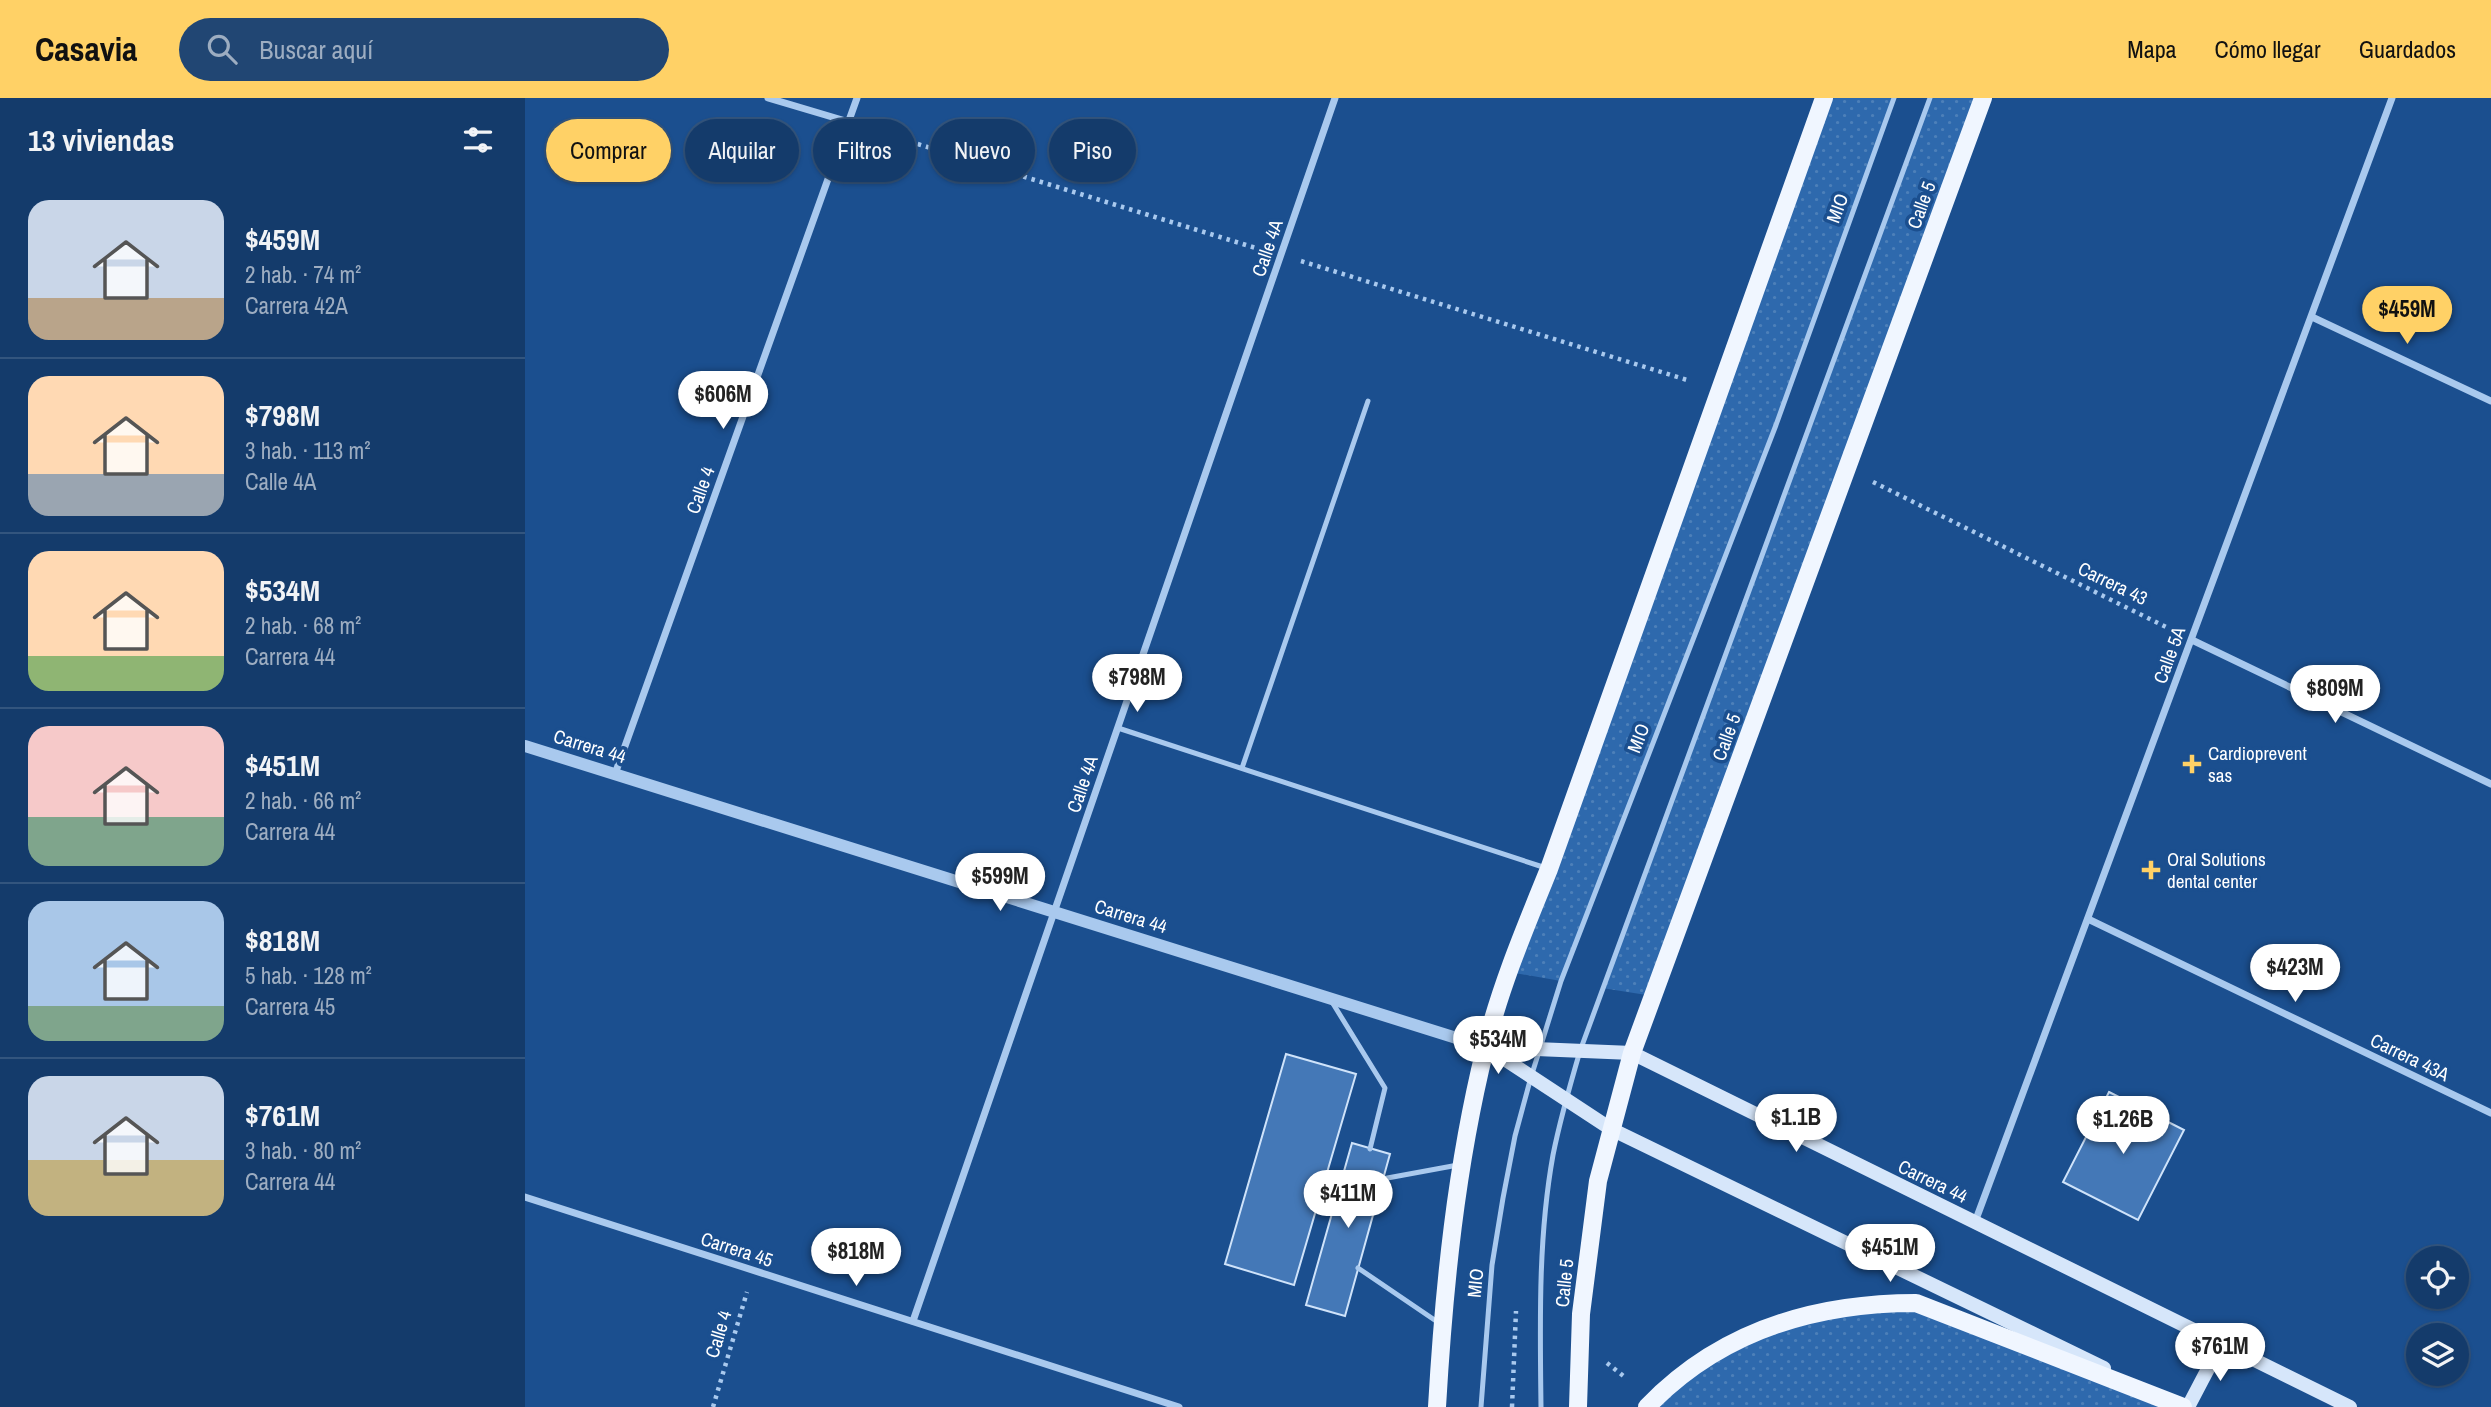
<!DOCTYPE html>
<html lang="es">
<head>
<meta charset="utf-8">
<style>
  body { margin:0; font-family:"Archivo Narrow",sans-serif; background:#214673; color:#f1f3f6; height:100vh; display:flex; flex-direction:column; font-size:26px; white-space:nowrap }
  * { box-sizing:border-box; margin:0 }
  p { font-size:23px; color:#9dadc1 }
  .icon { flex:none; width:38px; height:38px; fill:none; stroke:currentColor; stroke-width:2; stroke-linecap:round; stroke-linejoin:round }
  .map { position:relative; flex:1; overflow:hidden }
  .details { display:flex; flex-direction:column; background:#143b6b; width:525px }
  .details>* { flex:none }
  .top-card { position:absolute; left:21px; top:21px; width:665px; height:63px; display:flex; gap:14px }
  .controls { position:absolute; left:1881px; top:1148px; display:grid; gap:14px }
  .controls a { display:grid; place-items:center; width:63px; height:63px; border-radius:50%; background:#143b6b; box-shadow:0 2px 5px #0004,0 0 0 2px #33557e; font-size:35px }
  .price { position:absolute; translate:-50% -60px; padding:0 16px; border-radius:24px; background:#fff; color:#222; font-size:23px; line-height:46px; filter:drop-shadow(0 2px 4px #0008) }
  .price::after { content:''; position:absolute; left:50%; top:42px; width:21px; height:16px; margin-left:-10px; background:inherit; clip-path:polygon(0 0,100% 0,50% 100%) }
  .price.selected { background:#ffd166; color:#111 }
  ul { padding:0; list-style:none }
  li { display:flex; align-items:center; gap:21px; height:175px; padding:0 28px }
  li+li { border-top:2px solid #33557e }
  li span { display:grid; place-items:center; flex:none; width:196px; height:140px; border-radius:21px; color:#555 }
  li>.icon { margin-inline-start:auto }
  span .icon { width:84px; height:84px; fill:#fffc; stroke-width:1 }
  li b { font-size:30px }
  h2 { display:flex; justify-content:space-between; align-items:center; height:84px; padding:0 28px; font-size:30px }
  .pill { padding:0 24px; border-radius:32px; background:#143b6b; box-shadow:0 2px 5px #0004,0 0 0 2px #33557e; font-size:24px; line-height:63px }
  .pill.selected { background:#ffd166; color:#111 }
  header { display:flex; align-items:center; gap:42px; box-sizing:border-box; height:98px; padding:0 35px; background:#ffd166; color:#111 }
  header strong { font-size:33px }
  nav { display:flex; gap:38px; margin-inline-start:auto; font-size:24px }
  .search { width:490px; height:63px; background:#214673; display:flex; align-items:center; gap:18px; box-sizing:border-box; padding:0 24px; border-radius:38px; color:#9dadc1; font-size:26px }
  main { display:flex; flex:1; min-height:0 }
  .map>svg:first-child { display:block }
  .grass { fill:url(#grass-dots) }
  .building { fill:#4478b7; stroke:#cfe3fa; stroke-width:2 }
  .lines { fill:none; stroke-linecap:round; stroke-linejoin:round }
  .path { stroke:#a9c9ee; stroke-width:4.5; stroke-dasharray:3.5 5; stroke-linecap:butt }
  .service { stroke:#a9c9ee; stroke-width:5 }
  .minor { stroke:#a9c9ee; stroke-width:7 }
  .tertiary { stroke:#a9c9ee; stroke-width:12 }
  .secondary { stroke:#d6e6fa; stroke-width:14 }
  .primary { stroke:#f0f6ff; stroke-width:18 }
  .poi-dot { fill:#ffd166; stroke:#1b4f8f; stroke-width:2.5 }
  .labels { text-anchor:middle; stroke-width:7; stroke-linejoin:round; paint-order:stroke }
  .street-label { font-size:19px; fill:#fff; stroke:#1b4f8f }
  .poi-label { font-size:19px; fill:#fff; stroke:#1b4f8f; text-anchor:start }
</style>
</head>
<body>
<header>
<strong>Casavia</strong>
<div class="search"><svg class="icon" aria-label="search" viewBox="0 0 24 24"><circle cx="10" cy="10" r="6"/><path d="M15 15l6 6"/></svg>Buscar aquí</div>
<nav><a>Mapa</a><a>Cómo llegar</a><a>Guardados</a></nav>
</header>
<main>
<section class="details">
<h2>13 viviendas<svg class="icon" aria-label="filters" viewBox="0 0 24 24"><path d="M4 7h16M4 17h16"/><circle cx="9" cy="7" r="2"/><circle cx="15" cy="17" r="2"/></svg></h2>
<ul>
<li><span style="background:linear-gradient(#c9d6e8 70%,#b9a48a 0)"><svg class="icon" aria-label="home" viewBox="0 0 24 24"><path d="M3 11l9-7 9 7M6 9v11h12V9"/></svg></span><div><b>$459M</b><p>2 hab. · 74 m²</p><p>Carrera 42A</p></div></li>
<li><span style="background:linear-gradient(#ffd9b3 70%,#9aa5b1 0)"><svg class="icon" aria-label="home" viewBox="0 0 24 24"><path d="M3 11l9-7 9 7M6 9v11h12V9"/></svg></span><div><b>$798M</b><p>3 hab. · 113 m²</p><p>Calle 4A</p></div></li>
<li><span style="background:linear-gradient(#ffd9b3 75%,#8fb573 0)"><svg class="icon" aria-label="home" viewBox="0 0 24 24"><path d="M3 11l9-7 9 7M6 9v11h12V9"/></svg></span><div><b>$534M</b><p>2 hab. · 68 m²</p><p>Carrera 44</p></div></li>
<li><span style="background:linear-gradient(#f6c9c9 65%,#7fa58c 0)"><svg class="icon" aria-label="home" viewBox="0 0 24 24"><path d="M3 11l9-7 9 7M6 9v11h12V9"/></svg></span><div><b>$451M</b><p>2 hab. · 66 m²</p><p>Carrera 44</p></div></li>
<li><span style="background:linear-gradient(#a9c7e8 75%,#7fa58c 0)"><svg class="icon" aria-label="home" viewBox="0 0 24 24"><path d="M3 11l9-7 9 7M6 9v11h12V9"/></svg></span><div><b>$818M</b><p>5 hab. · 128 m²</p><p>Carrera 45</p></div></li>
<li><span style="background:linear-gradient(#c9d6e8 60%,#c2b280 0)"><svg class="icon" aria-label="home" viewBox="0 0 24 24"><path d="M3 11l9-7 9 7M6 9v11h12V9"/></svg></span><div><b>$761M</b><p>3 hab. · 80 m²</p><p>Carrera 44</p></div></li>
</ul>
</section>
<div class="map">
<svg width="1966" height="1309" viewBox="0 0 1966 1309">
  <defs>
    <pattern id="grass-dots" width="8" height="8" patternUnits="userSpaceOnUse" patternTransform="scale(1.75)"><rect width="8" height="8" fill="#2e69ad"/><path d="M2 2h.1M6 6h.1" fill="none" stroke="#4d80b9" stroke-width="1.8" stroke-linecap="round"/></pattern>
  </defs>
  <rect width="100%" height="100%" fill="#1b4f8f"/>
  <g class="grass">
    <polygon points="1299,0 1369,0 1251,327 1036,883 984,874"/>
    <polygon points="1405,0 1458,0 1128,898 1077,890"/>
    <polygon points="1366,1205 1658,1309 1122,1309 1206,1246"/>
  </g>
  <g class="building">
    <polygon points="761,956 831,976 769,1187 700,1166"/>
    <polygon points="1584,994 1659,1032 1613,1122 1538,1084"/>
    <polygon points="827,1045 865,1056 820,1218 781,1207"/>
  </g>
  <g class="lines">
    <g class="path">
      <polyline points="344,31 734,151"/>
      <polyline points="776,163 1162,282"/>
      <polyline points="1348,384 1647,532"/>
      <polyline points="1082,1265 1101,1280"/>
      <polyline points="188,1309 222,1194"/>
      <polyline points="987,1309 991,1213"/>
    </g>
    <g class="service">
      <polyline points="593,630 1021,770"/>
      <polyline points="717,670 843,303"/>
      <polyline points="807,904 860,990 845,1051"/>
      <polyline points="857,1081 933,1067"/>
      <polyline points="833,1170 914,1225"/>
      <polyline points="956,1309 967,1167 978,1100 990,1038 1006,979 1036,883 1251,327 1369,0"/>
      <path d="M1016 1309C1015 1225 1013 1140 1028 1057 1035 1022 1045 987 1055 953L1405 0"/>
    </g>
    <g class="minor">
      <polyline points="243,0 324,24"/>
      <polyline points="1787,219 1966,303"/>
      <polyline points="1667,542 1966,686"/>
      <polyline points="90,676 332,0"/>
      <polyline points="1563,821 1966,1015"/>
      <polyline points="0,1099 654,1309"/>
      <polyline points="1450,1124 1867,0"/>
      <polyline points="388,1223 810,0"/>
    </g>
    <polyline class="tertiary" points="0,648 960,949"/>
    <g class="secondary">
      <polyline points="960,949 1107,955 1825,1309"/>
      <polyline points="961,949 1086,1031 1579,1270"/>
      <polyline points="1663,1309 1696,1246"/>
    </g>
    <g class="primary">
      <path d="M912 1309C919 1188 931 1069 960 951 975 889 1000 830 1024 771L1299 0"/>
      <polyline points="1053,1309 1056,1216 1073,1083 1107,955 1458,0"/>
      <path d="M1122 1309C1194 1234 1289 1205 1391 1205L1658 1309"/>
    </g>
  </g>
  <g class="poi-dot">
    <path d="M1663.5 655.5h7v7h7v7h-7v7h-7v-7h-7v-7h7z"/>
    <path d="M1622.5 761.5h7v7h7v7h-7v7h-7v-7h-7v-7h7z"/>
  </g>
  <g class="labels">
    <g class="street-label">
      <text transform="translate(1396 107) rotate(-70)" y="7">Calle 5</text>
      <text transform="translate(1312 110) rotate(-70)" y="7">MIO</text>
      <text transform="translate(742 150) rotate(-71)" y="7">Calle 4A</text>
      <text transform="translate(175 392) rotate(-70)" y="7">Calle 4</text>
      <text transform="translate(1588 485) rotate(26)" y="7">Carrera 43</text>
      <text transform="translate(1644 557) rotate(-70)" y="7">Calle 5A</text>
      <text transform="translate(1201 639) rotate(-70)" y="7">Calle 5</text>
      <text transform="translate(1113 640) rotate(-69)" y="7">MIO</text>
      <text transform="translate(65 648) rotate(17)" y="7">Carrera 44</text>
      <text transform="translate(557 686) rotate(-71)" y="7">Calle 4A</text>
      <text transform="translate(606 818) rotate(17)" y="7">Carrera 44</text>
      <text transform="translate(1885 959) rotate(26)" y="7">Carrera 43A</text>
      <text transform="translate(1408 1083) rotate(26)" y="7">Carrera 44</text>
      <text transform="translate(212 1151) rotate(18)" y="7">Carrera 45</text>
      <text transform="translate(950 1185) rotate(-84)" y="7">MIO</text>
      <text transform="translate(1039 1185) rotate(-84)" y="7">Calle 5</text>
      <text transform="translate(193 1236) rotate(-73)" y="7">Calle 4</text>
    </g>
    <g class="poi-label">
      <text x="1683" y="662">Cardioprevent<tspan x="1683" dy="22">sas</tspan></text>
      <text x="1642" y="768">Oral Solutions<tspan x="1642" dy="22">dental center</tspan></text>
    </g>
  </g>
</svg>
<div class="controls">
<a><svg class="icon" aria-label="locate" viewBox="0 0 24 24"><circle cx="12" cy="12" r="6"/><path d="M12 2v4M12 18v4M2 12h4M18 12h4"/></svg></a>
<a><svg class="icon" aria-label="layers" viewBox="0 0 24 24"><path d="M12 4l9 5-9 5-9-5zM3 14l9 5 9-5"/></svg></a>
</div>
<b class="price selected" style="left:1882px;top:248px">$459M</b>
<b class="price" style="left:198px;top:333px">$606M</b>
<b class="price" style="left:612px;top:616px">$798M</b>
<b class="price" style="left:1810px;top:627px">$809M</b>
<b class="price" style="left:475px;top:815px">$599M</b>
<b class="price" style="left:1770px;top:906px">$423M</b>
<b class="price" style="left:973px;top:978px">$534M</b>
<b class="price" style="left:1271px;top:1056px">$1.1B</b>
<b class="price" style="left:1598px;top:1058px">$1.26B</b>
<b class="price" style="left:823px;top:1132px">$411M</b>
<b class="price" style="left:1365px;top:1186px">$451M</b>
<b class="price" style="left:331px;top:1190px">$818M</b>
<b class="price" style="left:1695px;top:1285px">$761M</b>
<div class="top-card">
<a class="pill selected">Comprar</a>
<a class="pill">Alquilar</a>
<a class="pill">Filtros</a>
<a class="pill">Nuevo</a>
<a class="pill">Piso</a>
</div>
</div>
</main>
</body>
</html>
